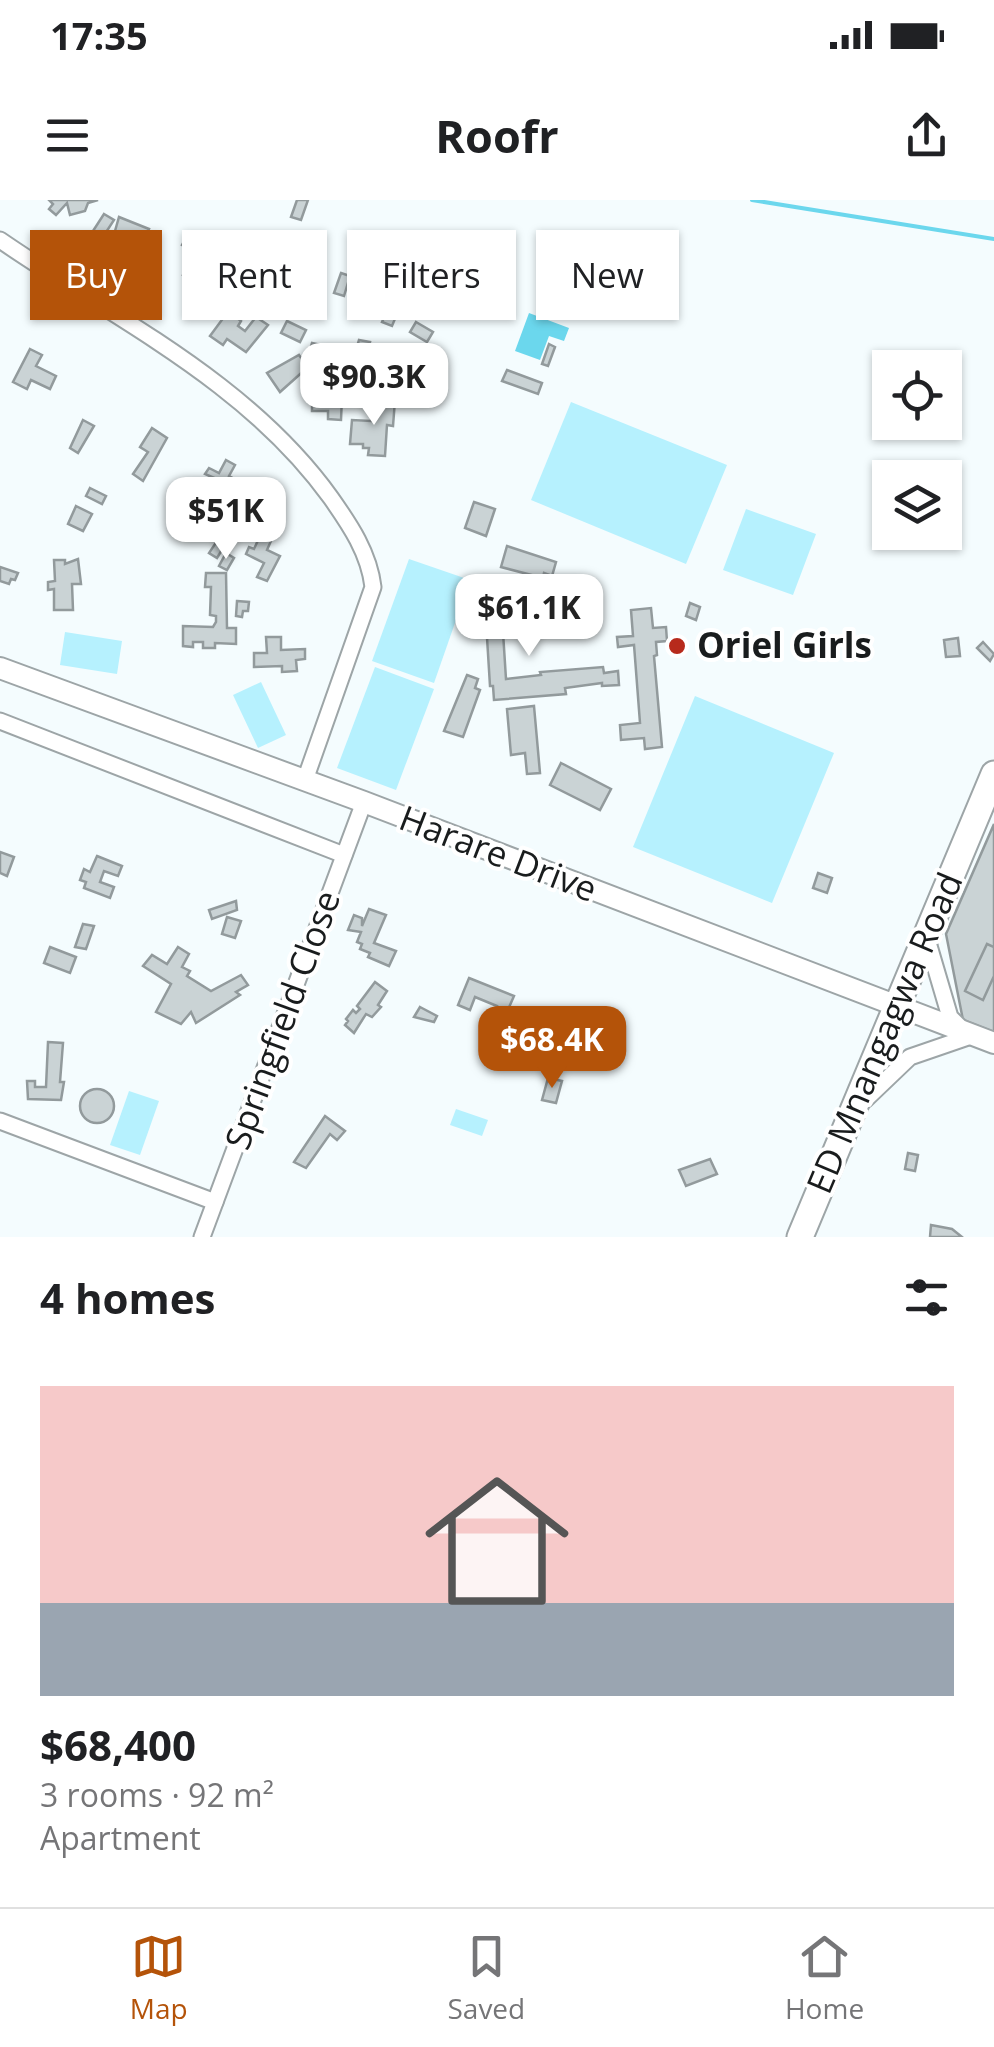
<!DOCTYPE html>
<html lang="en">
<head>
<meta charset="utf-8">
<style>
  body { margin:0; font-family:"Open Sans",sans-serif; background:#f2f2f2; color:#202124; height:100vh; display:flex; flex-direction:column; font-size:38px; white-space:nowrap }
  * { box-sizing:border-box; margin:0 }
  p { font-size:32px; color:#757577 }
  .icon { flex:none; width:55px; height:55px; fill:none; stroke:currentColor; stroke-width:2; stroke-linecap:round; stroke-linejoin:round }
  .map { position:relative; height:1037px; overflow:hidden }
  .panel { display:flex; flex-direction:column; background:#fff; flex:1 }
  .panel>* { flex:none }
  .banner { position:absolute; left:30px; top:30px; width:935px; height:90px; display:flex; gap:20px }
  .tools { position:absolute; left:872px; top:150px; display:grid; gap:20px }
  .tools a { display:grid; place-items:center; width:90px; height:90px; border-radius:0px; background:#fff; box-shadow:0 2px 8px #0004; font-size:50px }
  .price { position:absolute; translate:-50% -85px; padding:0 22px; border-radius:20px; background:#fff; color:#222; font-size:32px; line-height:65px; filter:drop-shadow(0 2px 5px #0008) }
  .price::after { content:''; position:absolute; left:50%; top:60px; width:30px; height:22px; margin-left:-15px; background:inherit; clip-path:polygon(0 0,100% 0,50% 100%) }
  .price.selected { background:#b45309; color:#fff }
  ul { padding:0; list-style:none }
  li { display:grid; align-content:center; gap:20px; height:530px; padding:0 40px }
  li span { display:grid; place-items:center; height:310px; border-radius:0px; color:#555 }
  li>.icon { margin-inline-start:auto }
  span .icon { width:180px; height:180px; fill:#fffc; stroke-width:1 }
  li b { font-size:42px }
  h2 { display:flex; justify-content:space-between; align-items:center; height:120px; padding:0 40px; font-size:42px }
  .tag { padding:0 35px; border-radius:0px; background:#fff; box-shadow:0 2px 8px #0004; font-size:35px; line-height:90px }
  .tag.selected { background:#b45309; color:#fff }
  .status { display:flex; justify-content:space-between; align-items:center; height:70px; padding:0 50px; background:#fff; direction:ltr }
  .status svg { height:28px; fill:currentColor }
  header { display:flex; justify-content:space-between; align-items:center; height:130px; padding:0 40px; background:#fff; font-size:45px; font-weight:700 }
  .tab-bar { display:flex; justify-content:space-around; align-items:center; height:140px; border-top:2px solid #e0e0e0; background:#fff; font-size:28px; color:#757577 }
  .tab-bar a { display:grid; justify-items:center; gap:5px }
  .tab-bar .selected { color:#b45309 }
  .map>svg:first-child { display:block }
  .green { fill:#b6f1fe }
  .water { fill:#6bd7ed }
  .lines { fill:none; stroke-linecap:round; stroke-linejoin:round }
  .stream { stroke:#6bd7ed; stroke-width:4 }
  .building { fill:#cad3d5; stroke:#929a9c; stroke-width:2.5 }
  .minor-casing { stroke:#9da5a7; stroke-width:19 }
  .major-casing { stroke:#9da5a7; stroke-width:24 }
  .highway-casing { stroke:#9da5a7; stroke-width:29 }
  .minor { stroke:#fff; stroke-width:15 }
  .major { stroke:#fff; stroke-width:20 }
  .highway { stroke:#fff; stroke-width:25 }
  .poi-dot { fill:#b72a1c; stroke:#fff; stroke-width:4 }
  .labels { text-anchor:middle; stroke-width:8; stroke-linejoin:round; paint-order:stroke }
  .poi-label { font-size:35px; font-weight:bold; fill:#191c1d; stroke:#fff; text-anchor:start }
  .street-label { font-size:35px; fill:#191c1d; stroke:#fff }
</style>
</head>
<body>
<div class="status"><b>17:35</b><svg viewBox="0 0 49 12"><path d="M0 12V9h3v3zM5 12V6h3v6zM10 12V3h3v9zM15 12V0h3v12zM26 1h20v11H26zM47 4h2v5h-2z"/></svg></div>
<header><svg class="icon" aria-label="menu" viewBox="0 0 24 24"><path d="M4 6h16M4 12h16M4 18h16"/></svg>Roofr<svg class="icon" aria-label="share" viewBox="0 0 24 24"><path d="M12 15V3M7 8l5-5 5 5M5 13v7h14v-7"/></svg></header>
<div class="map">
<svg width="994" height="1037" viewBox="0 0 994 1037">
  <rect width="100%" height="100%" fill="#f4fcfe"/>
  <g class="green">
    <polygon points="571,202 727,265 686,364 531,300"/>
    <polygon points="746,309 816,334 793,395 723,370"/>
    <polygon points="409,359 470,380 434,483 372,461"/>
    <polygon points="65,432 122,441 117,474 60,465"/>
    <polygon points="375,467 434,489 396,590 337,568"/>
    <polygon points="261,482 286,535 258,548 233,495"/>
    <polygon points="695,496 834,553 772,703 633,647"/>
    <polygon points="129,891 159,901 140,955 110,945"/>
    <polygon points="456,909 488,920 482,936 450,925"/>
  </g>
  <polygon class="water" points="529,113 569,128 564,141 549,136 540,160 515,151"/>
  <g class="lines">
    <polyline class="stream" points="752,0 994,39"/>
  </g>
  <g class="building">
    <polygon points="49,0 98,0 88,3 85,11 70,15 67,3 56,15 49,9 53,4"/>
    <polygon points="297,0 308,0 301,20 291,17"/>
    <polygon points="104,14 114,20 101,40 91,34"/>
    <polygon points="119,17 149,29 135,56 139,58 134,67 117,60 120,40 117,39 119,32 115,31"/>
    <polygon points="187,36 218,47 198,83 183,75 196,53 182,45"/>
    <polygon points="438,69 455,73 450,95 458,97 453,118 427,116"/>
    <polygon points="341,73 350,76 344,96 334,93"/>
    <polygon points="307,88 325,90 323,107 296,104 297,90 306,91"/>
    <polygon points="232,100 240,106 242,111 237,118 241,121 238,126 245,131 256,117 268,125 246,152 227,139 223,145 210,136 227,113 223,111"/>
    <polygon points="387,110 397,114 392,126 382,122"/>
    <polygon points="287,121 306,130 300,142 281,133"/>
    <polygon points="416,122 433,132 427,142 410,132"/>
    <polygon points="359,140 370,142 367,153 356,150"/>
    <polygon points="312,143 321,145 318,155 309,153"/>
    <polygon points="549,144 555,147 548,166 542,164"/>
    <polygon points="30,149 42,155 36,166 56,176 50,189 31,180 27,189 13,182"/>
    <polygon points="299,155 308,167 280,192 267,173"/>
    <polygon points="352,157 366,161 361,176 348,173"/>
    <polygon points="507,170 542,183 538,194 502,181"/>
    <polygon points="324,191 331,191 331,197 342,197 341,220 328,219 328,211 312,211 312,197 324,197"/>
    <polygon points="375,199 395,200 393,226 387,225 385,256 368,255 369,248 363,248 363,244 350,244 352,220 371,221"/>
    <polygon points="83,220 94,226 78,253 70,248"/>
    <polygon points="152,228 167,238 143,281 133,274 148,252 140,247"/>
    <polygon points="226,260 235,265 229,276 238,281 222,305 212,300 221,281 205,274 209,268 219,273"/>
    <polygon points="90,288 106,296 102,304 86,296"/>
    <polygon points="474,302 495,309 486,336 465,328"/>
    <polygon points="76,306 92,314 83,331 68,324"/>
    <polygon points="260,336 271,341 267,350 280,356 267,381 257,377 264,363 246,354 249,347 254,349"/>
    <polygon points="217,341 225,345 217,358 209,353"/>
    <polygon points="507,346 556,362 552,376 544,373 543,378 501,367"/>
    <polygon points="226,353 234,358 227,370 219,366"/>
    <polygon points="78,359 81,384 72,384 73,410 54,410 54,389 48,390 48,382 55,381 54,360 65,360 65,364"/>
    <polygon points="0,367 18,373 15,380 11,379 9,384 0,381"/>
    <polygon points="206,373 226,373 227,428 236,428 236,444 215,443 215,448 203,448 203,442 193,442 193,447 183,446 183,426 213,427 216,422 216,416 210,415 211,387 205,387"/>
    <polygon points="484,389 500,389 503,413 537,413 538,428 503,432 506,479 541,475 540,472 603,467 604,473 618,471 619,485 602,486 602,483 565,488 566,494 494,500 493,486 490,486"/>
    <polygon points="237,401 249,402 248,411 243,411 242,417 236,416"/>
    <polygon points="690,403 700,407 696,420 686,416"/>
    <polygon points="651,408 653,428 666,427 667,441 656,442 657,455 654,456 662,547 645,549 644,538 621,540 620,525 640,523 634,445 618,447 617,437 633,436 631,410"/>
    <polygon points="266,437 281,437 281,450 305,449 305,459 296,460 297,471 282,472 282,466 254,467 254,453 267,453"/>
    <polygon points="958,438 960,456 946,457 944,440"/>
    <polygon points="983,442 994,454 990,461 977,448"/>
    <polygon points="467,475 478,479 475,488 480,490 463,537 444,531"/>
    <polygon points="534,506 540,573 527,574 525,553 511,555 507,509"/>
    <polygon points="561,563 611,589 600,610 550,585"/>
    <polygon points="994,624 994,832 963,820 946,734"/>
    <polygon points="0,652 14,657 7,676 0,673"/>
    <polygon points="97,656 122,666 118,676 104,671 100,682 114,687 110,698 84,688 86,682 80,680 84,669 90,672"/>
    <polygon points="818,673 832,678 827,693 813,688"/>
    <polygon points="236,701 237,710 212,719 209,710"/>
    <polygon points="369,709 386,715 374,743 396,751 389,766 368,757 370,753 360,749 362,744 357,742 361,732 348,730 354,715 362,718 362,726"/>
    <polygon points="227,717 241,721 235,738 222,734"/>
    <polygon points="83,724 94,726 86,749 75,747"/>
    <polygon points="987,744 994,747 994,776 983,800 965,791"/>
    <polygon points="50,747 76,757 70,773 44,763"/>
    <polygon points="178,747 189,754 182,767 190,771 187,776 211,791 241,775 248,785 236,792 240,795 196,823 191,812 181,824 156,812 171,784 143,766 152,755 167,764"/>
    <polygon points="469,778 514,796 503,821 493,817 497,806 475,797 470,810 458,805"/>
    <polygon points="375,782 387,791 378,805 381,807 372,817 366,814 354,833 345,825 348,821 346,819 353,810 356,813 360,809 357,806"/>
    <polygon points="420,807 437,816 434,822 414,817"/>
    <polygon points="48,842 63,843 60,882 64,882 61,900 28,899 27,881 35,881 35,887 46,887"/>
    <polygon points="548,878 562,881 556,903 542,900"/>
    <circle cx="97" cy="906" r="17"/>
    <polygon points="325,916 345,931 337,940 330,934 306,968 294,962"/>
    <polygon points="908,953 918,955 915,971 905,969"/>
    <polygon points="710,959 717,974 686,986 679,970"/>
    <polygon points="931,1025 952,1029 962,1037 930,1037"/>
  </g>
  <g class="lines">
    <defs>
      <g id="minor">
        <path d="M0 40C116 120 247 181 331 298 350 325 369 353 373 387L305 580"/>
        <polyline points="0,521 344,655"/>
        <polyline points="927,739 950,817 961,828"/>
        <polyline points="865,900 910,857 974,835"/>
        <polyline points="0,921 215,1002"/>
        <polyline points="202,1037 364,602"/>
      </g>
      <polyline id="major" points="0,468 364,602 994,843"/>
      <polyline id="highway" points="800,1037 994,574"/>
    </defs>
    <use href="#minor" class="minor-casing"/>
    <use href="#major" class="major-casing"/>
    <use href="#highway" class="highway-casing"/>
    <use href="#minor" class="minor"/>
    <use href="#major" class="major"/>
    <use href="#highway" class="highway"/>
  </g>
  <circle class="poi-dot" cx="677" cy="446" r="10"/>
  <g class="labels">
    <g class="poi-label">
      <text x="697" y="458">Oriel Girls</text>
    </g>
    <g class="street-label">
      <text transform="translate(498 654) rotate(21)" y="12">Harare Drive</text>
      <text transform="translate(283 820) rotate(-70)" y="12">Springfield Close</text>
      <text transform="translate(885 833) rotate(-67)" y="12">ED Mnangagwa Road</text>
    </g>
  </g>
</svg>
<div class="tools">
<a><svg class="icon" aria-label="locate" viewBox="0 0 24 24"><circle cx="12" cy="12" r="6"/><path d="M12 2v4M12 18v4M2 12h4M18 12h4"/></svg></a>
<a><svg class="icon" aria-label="layers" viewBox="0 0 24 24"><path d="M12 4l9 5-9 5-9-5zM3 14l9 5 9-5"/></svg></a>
</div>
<b class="price" style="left:374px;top:228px">$90.3K</b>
<b class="price" style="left:226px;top:362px">$51K</b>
<b class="price" style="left:529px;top:459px">$61.1K</b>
<b class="price selected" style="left:552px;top:891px">$68.4K</b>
<div class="banner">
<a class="tag selected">Buy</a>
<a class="tag">Rent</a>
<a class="tag">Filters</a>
<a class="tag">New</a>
</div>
</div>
<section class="panel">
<h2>4 homes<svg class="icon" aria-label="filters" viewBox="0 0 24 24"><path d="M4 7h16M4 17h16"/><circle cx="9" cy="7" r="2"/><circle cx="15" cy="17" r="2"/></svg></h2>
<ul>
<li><span style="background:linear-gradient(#f6c9c9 70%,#9aa5b1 0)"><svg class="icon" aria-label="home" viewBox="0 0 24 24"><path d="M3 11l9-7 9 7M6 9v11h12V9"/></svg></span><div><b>$68,400</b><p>3 rooms · 92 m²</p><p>Apartment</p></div></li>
</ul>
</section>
<nav class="tab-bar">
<a class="selected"><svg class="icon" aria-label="map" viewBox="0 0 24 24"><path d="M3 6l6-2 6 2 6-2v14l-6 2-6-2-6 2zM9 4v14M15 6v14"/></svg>Map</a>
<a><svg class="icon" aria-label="saved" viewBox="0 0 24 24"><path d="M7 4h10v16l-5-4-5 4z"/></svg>Saved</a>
<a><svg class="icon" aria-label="home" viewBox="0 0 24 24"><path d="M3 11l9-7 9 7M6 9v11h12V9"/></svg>Home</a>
</nav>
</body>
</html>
